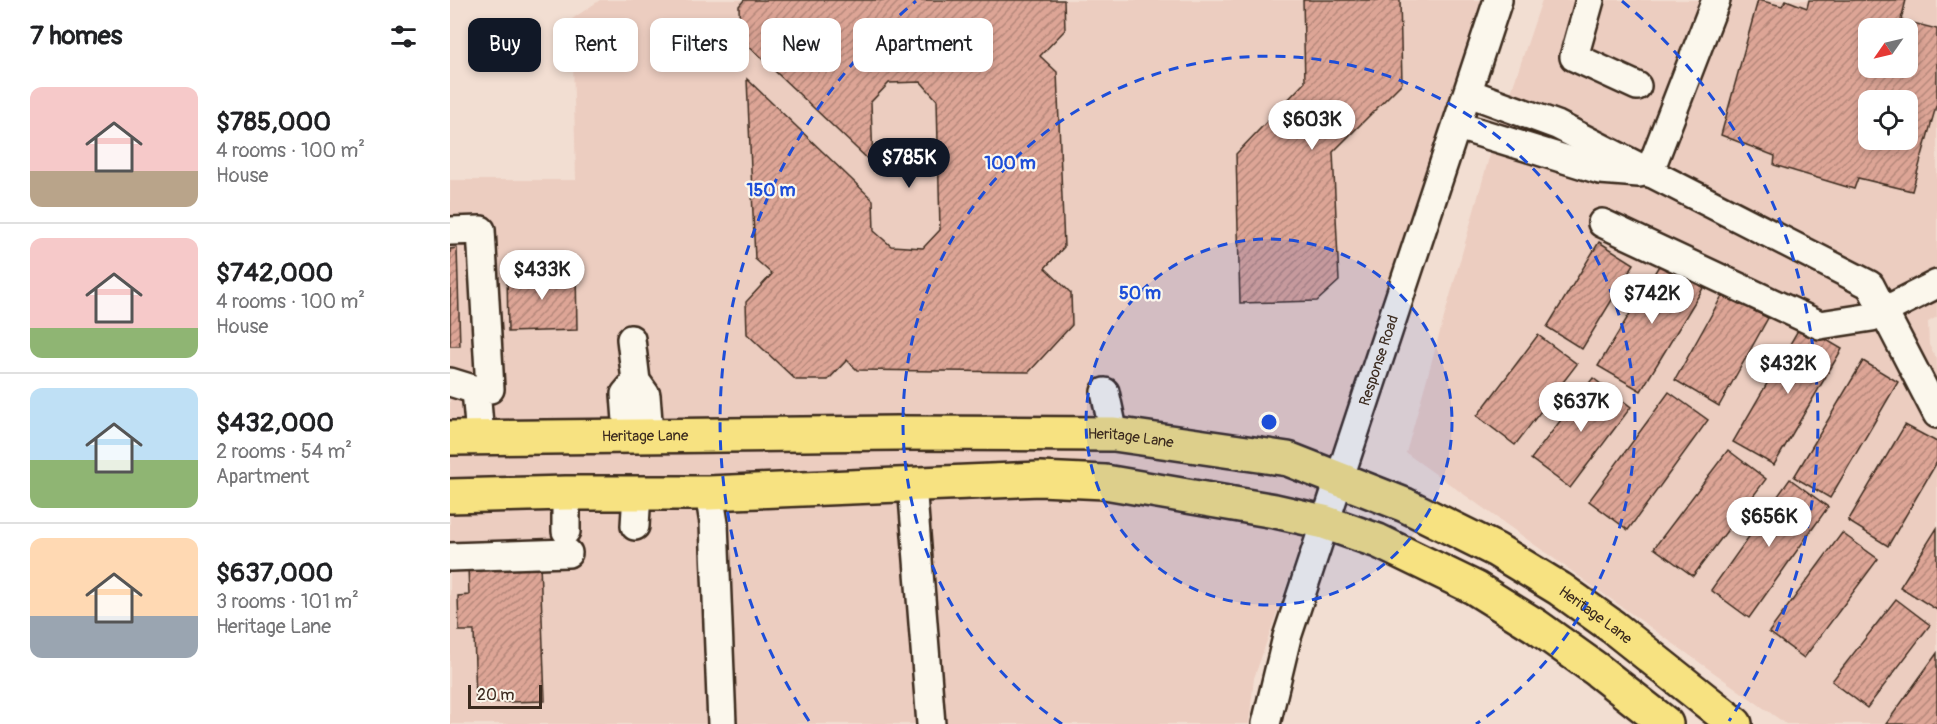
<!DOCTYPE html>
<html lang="en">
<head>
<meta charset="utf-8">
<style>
  body { margin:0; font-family:Pangolin,sans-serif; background:#f6f6f6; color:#202124; height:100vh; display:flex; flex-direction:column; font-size:22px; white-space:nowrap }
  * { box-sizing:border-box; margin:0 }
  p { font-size:20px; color:#757577 }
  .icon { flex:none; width:33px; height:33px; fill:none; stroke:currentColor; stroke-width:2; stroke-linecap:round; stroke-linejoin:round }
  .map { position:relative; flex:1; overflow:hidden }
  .details { display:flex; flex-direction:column; background:#fff; width:450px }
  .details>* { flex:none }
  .guide { position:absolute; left:18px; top:18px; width:570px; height:54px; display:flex; gap:12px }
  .needle { width:39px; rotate:236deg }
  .fabs { position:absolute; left:1408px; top:18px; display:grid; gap:12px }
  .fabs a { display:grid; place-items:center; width:60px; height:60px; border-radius:12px; background:#fff; box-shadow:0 3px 9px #0003; font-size:30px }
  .scale { position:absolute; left:18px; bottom:15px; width:74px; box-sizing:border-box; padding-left:6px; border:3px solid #3b2a1e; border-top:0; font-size:16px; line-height:21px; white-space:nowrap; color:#3b2a1e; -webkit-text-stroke:4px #fbf7ec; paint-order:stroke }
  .price { position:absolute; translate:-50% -51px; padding:0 14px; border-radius:21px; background:#fff; color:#222; font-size:20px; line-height:39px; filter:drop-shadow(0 2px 3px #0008) }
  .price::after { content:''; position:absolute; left:50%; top:36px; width:18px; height:14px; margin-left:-9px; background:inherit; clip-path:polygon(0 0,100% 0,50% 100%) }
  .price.selected { background:#111827; color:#fff }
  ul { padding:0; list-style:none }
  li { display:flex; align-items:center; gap:18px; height:150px; padding:0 30px }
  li+li { border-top:2px solid #e0e0e0 }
  li span { display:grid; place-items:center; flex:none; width:168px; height:120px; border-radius:12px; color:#555 }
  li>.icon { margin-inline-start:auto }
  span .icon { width:72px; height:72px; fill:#fffc; stroke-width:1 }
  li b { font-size:26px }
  h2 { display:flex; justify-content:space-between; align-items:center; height:72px; padding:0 30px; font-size:26px }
  .pill { padding:0 21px; border-radius:12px; background:#fff; box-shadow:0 3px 9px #0003; font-size:21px; line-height:54px }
  .pill.selected { background:#111827; color:#fff }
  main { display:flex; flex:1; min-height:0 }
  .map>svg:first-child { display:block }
  .built { fill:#eccdc0; fill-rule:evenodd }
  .building { fill:url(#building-hatch); stroke:#3b2a1e; stroke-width:1.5; fill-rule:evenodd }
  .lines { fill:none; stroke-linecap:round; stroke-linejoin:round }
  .minor-casing { stroke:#3b2a1e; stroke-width:32 }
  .major-casing { stroke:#3b2a1e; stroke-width:38 }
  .minor { stroke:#fbf7ec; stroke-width:27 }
  .major { stroke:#f7e281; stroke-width:33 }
  .ring { fill:none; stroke:#1d4ed8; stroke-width:3; stroke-dasharray:10 8 }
  .labels { text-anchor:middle; stroke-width:4.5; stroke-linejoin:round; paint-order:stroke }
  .street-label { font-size:15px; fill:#3b2a1e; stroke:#fbf7ec }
  .centre { fill:#1d4ed8; stroke:#fbf7ec; stroke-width:3 }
  .ring-label { font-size:18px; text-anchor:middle; font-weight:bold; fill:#1d4ed8; stroke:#fbf7ec; stroke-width:4.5; stroke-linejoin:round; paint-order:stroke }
</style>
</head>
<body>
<main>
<section class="details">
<h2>7 homes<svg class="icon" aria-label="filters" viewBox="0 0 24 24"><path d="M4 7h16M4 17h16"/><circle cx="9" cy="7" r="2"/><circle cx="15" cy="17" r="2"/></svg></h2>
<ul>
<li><span style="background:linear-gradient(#f6c9c9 70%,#b9a48a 0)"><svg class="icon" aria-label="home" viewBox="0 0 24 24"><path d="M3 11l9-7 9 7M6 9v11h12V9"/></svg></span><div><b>$785,000</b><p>4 rooms · 100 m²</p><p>House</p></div></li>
<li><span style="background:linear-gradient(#f6c9c9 75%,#8fb573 0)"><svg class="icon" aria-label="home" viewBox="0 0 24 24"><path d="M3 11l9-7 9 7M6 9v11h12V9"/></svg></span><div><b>$742,000</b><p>4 rooms · 100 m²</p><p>House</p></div></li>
<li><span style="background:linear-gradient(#bfe0f5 60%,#8fb573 0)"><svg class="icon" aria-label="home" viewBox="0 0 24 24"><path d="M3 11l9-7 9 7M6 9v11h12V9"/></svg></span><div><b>$432,000</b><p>2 rooms · 54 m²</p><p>Apartment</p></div></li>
<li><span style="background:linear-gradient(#ffd9b3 65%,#9aa5b1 0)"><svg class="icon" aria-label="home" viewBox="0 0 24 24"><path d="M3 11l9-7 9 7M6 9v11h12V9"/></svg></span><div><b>$637,000</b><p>3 rooms · 101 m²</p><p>Heritage Lane</p></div></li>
</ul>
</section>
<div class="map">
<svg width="1487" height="724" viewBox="0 0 1487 724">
  <defs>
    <pattern id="building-hatch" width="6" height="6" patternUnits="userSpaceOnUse" patternTransform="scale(1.5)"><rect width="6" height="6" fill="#dda596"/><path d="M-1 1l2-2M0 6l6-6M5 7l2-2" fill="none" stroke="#b4877a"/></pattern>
  </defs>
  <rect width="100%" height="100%" fill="#f2ded2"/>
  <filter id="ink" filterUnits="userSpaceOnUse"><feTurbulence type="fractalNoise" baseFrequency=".0167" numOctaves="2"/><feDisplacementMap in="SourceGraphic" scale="12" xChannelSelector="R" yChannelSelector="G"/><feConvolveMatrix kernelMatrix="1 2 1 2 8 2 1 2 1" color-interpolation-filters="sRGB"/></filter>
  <g filter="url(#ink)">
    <g class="built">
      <polygon points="150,0 1041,0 804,678 799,724 0,724 0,180 126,180 122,19"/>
      <path d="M1092 0H1487V317L1478 322 1479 345 1487 359V724H1336L956 453 1038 161ZM1419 28H1458V68H1419ZM1419 100H1458V140H1419Z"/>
    </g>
    <g class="building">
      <polygon points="294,0 614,0 615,30 590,56 607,72 614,247 595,268 621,293 622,325 579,372 407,370 397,360 378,380 346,380 297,334 296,302 322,274 305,259 297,79 423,200 424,231 441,246 473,248 490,230 487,100 471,82 439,83 421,102 423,164 290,38 289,6"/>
      <polygon points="853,0 950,0 952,83 883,152 889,281 867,301 790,303 786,154 855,82"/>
      <path d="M1308 0 1332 6 1336 0 1357 8 1359 0H1456L1451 20 1487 29V103L1462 191 1408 178 1404 189 1324 165 1325 156 1271 135ZM1419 28H1458V68H1419ZM1419 100H1458V140H1419Z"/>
      <polygon points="1149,242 1184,264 1132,349 1097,327"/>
      <polygon points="7,248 10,346 0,346 0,249"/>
      <polygon points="1213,259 1255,285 1191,391 1148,366"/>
      <polygon points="126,271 127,330 58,332 57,272"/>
      <polygon points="1273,294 1318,318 1269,406 1225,380"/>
      <polygon points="1351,325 1392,349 1324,465 1283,442"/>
      <polygon points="1088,335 1127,364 1065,445 1027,416"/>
      <polygon points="1413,361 1448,382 1380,498 1344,477"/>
      <polygon points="1143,378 1181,407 1120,488 1081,459"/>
      <polygon points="1219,392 1258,420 1178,530 1139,501"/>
      <polygon points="1455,425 1487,442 1487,462 1438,546 1398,521"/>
      <polygon points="1278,450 1316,479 1243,576 1204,548"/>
      <polygon points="1340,479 1378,507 1299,618 1261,590"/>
      <polygon points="1487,528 1487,610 1450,587"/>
      <polygon points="1392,533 1428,559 1354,658 1319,632"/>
      <polygon points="90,563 95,701 26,703 24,631 9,631 8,596 19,595 18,566"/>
      <polygon points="1446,599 1480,625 1417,708 1382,681"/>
      <polygon points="1487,653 1487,724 1436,724"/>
    </g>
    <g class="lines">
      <defs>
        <g id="minor">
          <polyline points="1140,0 1124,57 1187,86"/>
          <polyline points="1019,93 1107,125 1420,285 1487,414"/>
          <polyline points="1008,126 1150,170 1189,173"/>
          <polyline points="1199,173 1266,0"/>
          <polyline points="1152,223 1370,325 1422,317 1487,284"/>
          <polyline points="0,231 31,230 40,389 26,390 30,437"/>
          <polyline points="181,339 186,381 196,395 199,434"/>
          <polyline points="0,382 26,390"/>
          <polyline points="655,392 664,434"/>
          <polyline points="178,434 175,394 186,381"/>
          <polyline points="462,484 481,724"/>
          <polyline points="116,493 116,531"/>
          <polyline points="259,493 264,523 272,724"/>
          <polyline points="185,526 187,492"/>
          <polyline points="0,557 118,553"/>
          <path id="s1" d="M816 724 837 637 1048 0"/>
        </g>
        <g id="major">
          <path id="s2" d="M0 438 448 433 664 434 838 459 955 505 1046 550 1110 589 1163 627 1285 724"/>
          <polyline points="0,496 116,493 259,493 590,479 655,482 825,511 874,522 928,541 1025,588 1086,626 1146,669 1216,724"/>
        </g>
      </defs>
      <use href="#minor" class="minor-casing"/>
      <use href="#major" class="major-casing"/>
      <use href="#minor" class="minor"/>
      <use href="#major" class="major"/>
    </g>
  </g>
  <circle cx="819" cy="422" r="183" fill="#1d4ed8" fill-opacity=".12"/>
  <g class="ring">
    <circle cx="819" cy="422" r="183"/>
    <path d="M612 724A366 366 0 1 1 1026 724"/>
    <path d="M359 721A549 549 0 0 1 466 1M1172 1A549 549 0 0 1 1279 721"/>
  </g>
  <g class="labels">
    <g class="street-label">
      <text dy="5" stroke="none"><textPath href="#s1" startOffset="381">Response Road</textPath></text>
      <text dy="5" stroke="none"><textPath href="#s2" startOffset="195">Heritage Lane</textPath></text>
      <text dy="5" stroke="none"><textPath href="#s2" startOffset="681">Heritage Lane</textPath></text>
      <text dy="5" stroke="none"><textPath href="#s2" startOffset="1186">Heritage Lane</textPath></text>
    </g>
  </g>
  <circle cx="819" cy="422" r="9" class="centre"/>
  <g class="ring-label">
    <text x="560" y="169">100 m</text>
    <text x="321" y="196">150 m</text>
    <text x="690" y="299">50 m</text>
  </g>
</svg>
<div class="fabs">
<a><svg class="needle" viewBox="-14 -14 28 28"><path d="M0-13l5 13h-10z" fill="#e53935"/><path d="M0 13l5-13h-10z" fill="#757577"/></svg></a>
<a><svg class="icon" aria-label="locate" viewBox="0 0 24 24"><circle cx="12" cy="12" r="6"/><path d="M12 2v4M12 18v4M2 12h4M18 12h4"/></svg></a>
</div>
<div class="scale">20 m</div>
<b class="price" style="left:862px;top:151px">$603K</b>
<b class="price selected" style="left:459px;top:189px">$785K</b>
<b class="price" style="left:92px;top:301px">$433K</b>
<b class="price" style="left:1202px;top:325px">$742K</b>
<b class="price" style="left:1338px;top:395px">$432K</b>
<b class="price" style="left:1131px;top:433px">$637K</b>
<b class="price" style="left:1319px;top:548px">$656K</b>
<div class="guide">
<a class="pill selected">Buy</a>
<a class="pill">Rent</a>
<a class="pill">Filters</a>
<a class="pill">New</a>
<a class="pill">Apartment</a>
</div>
</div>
</main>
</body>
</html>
